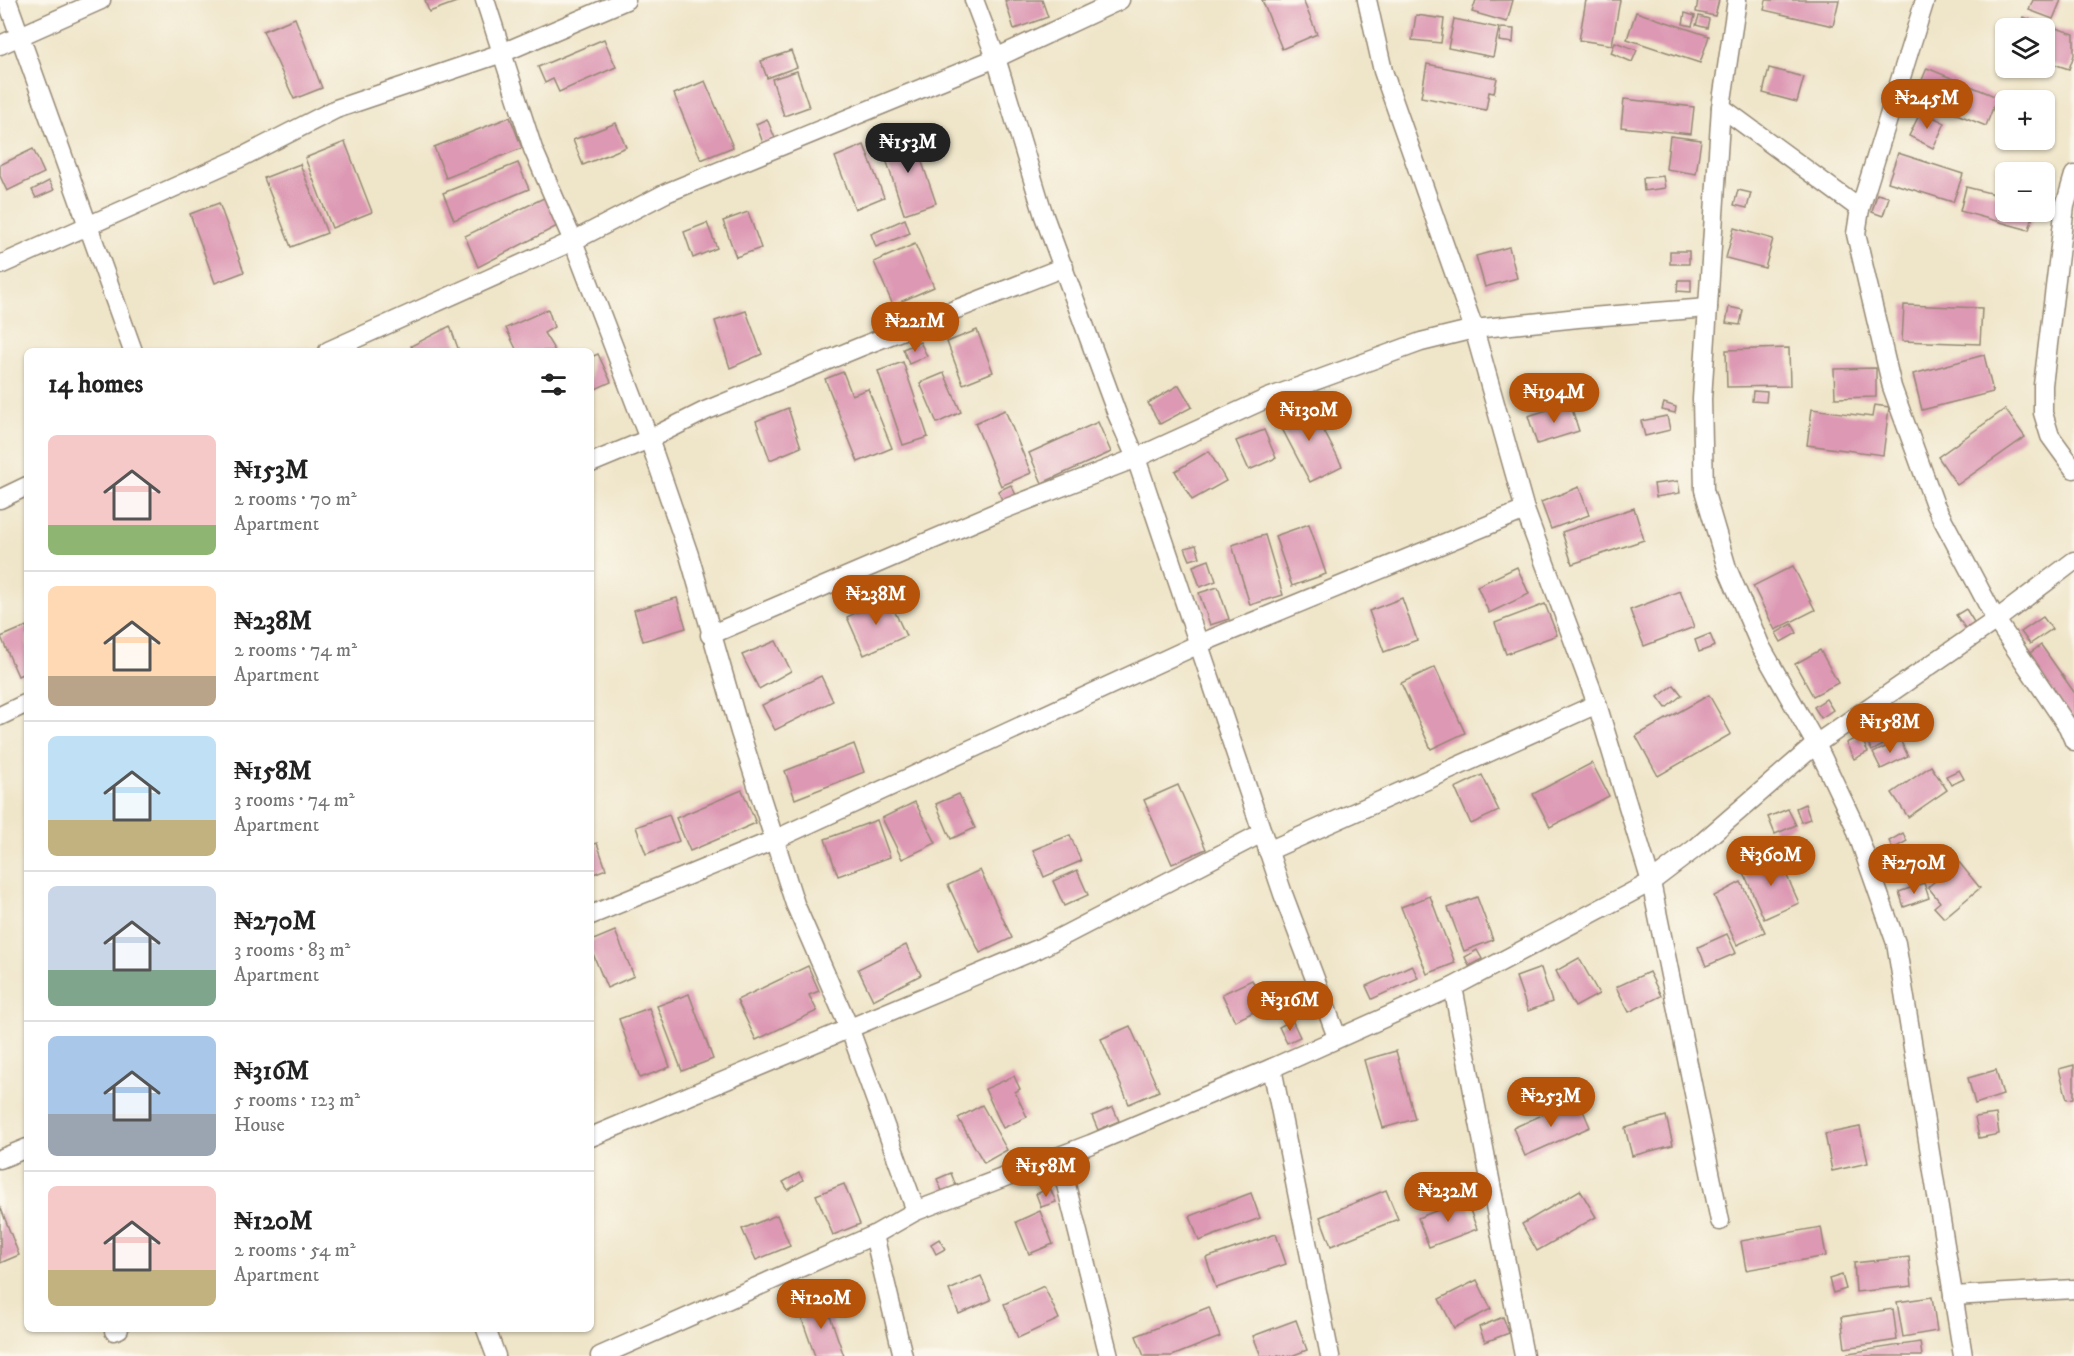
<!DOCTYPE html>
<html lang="en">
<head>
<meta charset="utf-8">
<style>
  body { margin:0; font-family:"IM FELL DW Pica",serif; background:#f2f2f2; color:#222; height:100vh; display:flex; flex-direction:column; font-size:22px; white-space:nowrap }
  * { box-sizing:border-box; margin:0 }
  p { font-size:20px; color:#767676 }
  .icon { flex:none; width:33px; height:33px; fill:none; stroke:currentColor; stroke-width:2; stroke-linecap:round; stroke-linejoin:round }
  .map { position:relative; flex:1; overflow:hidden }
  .drawer { position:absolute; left:24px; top:348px; width:570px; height:984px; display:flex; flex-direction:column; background:#fff; border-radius:9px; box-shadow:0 2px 4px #0004 }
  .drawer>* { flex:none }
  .controls { position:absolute; left:1995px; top:18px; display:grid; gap:12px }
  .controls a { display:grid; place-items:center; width:60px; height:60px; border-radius:9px; background:#fff; box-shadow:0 2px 4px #0004; font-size:30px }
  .price { position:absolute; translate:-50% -51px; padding:0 14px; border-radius:21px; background:#b45309; color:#fff; font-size:20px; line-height:39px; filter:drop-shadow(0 2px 3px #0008) }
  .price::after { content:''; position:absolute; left:50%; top:36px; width:18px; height:14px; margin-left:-9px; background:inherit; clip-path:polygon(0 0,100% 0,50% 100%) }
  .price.on { background:#222; color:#fff }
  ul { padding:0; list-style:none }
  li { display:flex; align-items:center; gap:18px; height:150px; padding:0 24px }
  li+li { border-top:2px solid #e0e0e0 }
  li span { display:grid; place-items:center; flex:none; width:168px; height:120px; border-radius:9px; color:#555 }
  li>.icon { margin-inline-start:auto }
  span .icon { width:72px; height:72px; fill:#fffc; stroke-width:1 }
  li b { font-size:26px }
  h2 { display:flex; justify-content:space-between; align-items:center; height:72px; padding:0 24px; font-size:26px }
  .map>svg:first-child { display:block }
  .building { fill:#dd98b3 }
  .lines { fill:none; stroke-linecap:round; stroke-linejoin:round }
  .minor-casing { stroke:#958874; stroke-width:21 }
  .minor { stroke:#fff; stroke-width:18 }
</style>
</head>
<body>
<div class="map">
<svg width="2074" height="1356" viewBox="0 0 2074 1356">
  <rect width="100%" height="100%" fill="#fbf7ec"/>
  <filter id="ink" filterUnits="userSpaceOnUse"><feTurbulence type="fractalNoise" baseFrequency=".0167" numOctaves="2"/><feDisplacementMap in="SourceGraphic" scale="12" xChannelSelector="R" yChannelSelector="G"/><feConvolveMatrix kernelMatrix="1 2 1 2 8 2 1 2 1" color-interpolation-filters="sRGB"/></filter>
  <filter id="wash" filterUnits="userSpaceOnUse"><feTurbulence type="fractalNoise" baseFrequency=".008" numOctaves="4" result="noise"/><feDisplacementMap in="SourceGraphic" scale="24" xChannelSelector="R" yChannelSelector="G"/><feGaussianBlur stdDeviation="1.35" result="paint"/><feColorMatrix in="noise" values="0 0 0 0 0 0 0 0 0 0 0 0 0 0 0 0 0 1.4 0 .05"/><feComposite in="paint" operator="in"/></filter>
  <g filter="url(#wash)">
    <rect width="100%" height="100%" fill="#efe5c9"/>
    <g id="blocks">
      <g class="building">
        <polygon points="425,0 462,0 429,12"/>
        <polygon points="1005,0 1042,0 1048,17 1014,29"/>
        <polygon points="1262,0 1303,0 1317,34 1282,49"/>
        <polygon points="1476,0 1513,0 1507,22 1472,12"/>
        <polygon points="1586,0 1620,0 1612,45 1579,40"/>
        <polygon points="1698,0 1719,0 1715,16 1696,12"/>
        <polygon points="1766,0 1839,0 1833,26 1764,10"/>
        <polygon points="2033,0 2061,0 2053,19 2029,10"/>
        <polygon points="1636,12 1709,36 1700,63 1627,39"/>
        <polygon points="1685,13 1695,16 1692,26 1683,24"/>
        <polygon points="1416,15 1444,19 1441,43 1412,40"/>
        <polygon points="1699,16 1709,19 1707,28 1696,25"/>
        <polygon points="2023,17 2074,34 2074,55 2069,69 2044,61 2044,28 2019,28"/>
        <polygon points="295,18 322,88 294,99 263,31"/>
        <polygon points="1454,19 1499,28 1493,57 1448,48"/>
        <polygon points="1501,28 1514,29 1513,43 1499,41"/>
        <polygon points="604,39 616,67 559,92 553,79 545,83 538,67"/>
        <polygon points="1615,42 1637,50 1632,62 1611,53"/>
        <polygon points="791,51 797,67 767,78 761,61"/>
        <polygon points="1427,64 1497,78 1494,93 1489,92 1486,110 1421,97"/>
        <polygon points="1769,68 1804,77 1797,102 1763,93"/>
        <polygon points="1927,68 1997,97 1986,126 1915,97"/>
        <polygon points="797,71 809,107 784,116 772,79"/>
        <polygon points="705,81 733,147 701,160 674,94"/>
        <polygon points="1624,99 1694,107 1691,134 1621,127"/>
        <polygon points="1921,111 1945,123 1933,148 1909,136"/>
        <polygon points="510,117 522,148 446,178 434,147"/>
        <polygon points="767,119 775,138 763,143 756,124"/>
        <polygon points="616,123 626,147 583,165 573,140"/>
        <polygon points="912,133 936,203 904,214 881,144"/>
        <polygon points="1670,136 1701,140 1696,174 1666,169"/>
        <polygon points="345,142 372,212 332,228 305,158"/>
        <polygon points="864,145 884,197 855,209 835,157"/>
        <polygon points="33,149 44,173 7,191 0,176 0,165"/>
        <polygon points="1898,153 1963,174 1953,202 1888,182"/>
        <polygon points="518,163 529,189 454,220 443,193"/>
        <polygon points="300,164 327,233 291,247 264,178"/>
        <polygon points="1663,176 1665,188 1644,191 1643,178"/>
        <polygon points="49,181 54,190 36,198 32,190"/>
        <polygon points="1966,187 2006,197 2006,212 2034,212 2029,230 1960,211"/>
        <polygon points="1738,190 1751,193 1747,208 1734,205"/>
        <polygon points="1877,194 1889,197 1883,216 1872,212"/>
        <polygon points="548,196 565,222 478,267 465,236"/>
        <polygon points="219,203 244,272 215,283 190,214"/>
        <polygon points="748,212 761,248 736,257 723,221"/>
        <polygon points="905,219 910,233 876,247 871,234"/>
        <polygon points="707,223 717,248 693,258 684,232"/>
        <polygon points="1734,228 1773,239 1765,268 1726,258"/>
        <polygon points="915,244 934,287 893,305 874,262"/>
        <polygon points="1509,247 1517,278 1485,287 1476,256"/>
        <rect x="1670" y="251" width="19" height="13"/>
        <polygon points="1678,280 1691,280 1691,292 1677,291"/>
        <polygon points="1904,305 1982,308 1980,344 1902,341"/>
        <polygon points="1729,307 1743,310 1740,325 1726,323"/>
        <polygon points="548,309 554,327 544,333 555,351 517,351 506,328"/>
        <polygon points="746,311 762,354 730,368 715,321"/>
        <polygon points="450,326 459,351 413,351 411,346"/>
        <polygon points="977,330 993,372 963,384 947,342"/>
        <polygon points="920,342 927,356 909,364 903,349"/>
        <polygon points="1789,348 1790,386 1727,387 1726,350"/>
        <polygon points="598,354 611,382 591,391 591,357"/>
        <polygon points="1984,355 1993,392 1922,410 1913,374"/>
        <polygon points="903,362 928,437 903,445 878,371"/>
        <polygon points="1876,368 1876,397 1835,398 1834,369"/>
        <polygon points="843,372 852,395 868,389 892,448 858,462 825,379"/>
        <polygon points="944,373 961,412 937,423 920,383"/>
        <polygon points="1179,385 1192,407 1160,424 1148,403"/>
        <polygon points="1753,391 1767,392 1766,402 1752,401"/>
        <polygon points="1309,402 1342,466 1310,482 1277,419"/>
        <polygon points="1570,403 1579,431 1537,444 1528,416"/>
        <polygon points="1664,403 1676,407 1675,413 1662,410"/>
        <polygon points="1874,405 1889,407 1883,455 1807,445 1812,409 1872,417"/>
        <polygon points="788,408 801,447 770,460 756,421"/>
        <polygon points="2005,409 2025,437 1957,485 1938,457"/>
        <polygon points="1005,410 1031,473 1001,486 975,423"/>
        <polygon points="1667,416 1670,430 1645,436 1641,421"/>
        <polygon points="1098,422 1111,452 1042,483 1029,453"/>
        <polygon points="1264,430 1276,458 1249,470 1236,441"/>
        <polygon points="1209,451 1226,481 1192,500 1175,471"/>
        <polygon points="1678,481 1680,493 1656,497 1654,484"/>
        <polygon points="1011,485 1016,495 1003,502 998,491"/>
        <polygon points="1579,487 1589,515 1551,529 1541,502"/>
        <polygon points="1634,508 1644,540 1572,564 1562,532"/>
        <polygon points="1309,524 1326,574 1292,586 1275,536"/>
        <polygon points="1265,535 1283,595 1250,605 1232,545"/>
        <polygon points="1196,545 1200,557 1190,560 1185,548"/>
        <polygon points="1209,560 1216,581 1200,587 1193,566"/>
        <polygon points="1793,566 1815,610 1775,630 1753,586"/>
        <polygon points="1517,567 1529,594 1489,613 1477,586"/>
        <polygon points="1218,587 1229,619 1210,625 1199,593"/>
        <polygon points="1680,591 1694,627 1644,646 1630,610"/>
        <polygon points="888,597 906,636 864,655 847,617"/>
        <polygon points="677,598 686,628 643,641 634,610"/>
        <polygon points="1402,598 1417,640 1384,652 1369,611"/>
        <polygon points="1545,604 1557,635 1506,654 1495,623"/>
        <polygon points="1966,609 1974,622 1965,628 1956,615"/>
        <polygon points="2043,617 2052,629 2030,644 2021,632"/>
        <polygon points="1792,624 1797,633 1781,642 1776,633"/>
        <polygon points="27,626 27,672 18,676 1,637"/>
        <polygon points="1710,634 1715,646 1699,652 1695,640"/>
        <polygon points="776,641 791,671 759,689 742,655"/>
        <polygon points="2041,645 2074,692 2074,724 2026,656"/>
        <polygon points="1820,650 1838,683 1813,696 1795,664"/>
        <polygon points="1435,667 1465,733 1431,749 1401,683"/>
        <polygon points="821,676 833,701 775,730 762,705"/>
        <polygon points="1674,685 1682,695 1666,708 1658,697"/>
        <polygon points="1709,695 1731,734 1658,776 1636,736"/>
        <polygon points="1826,699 1833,710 1821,718 1814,707"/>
        <polygon points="1913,705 1918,714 1907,721 1901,712"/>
        <polygon points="1892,721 1900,736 1872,751 1864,735"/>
        <polygon points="1860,736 1868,752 1854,759 1846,743"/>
        <polygon points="1900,740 1908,756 1881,769 1873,753"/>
        <polygon points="854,744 864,772 795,799 785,771"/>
        <polygon points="1592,763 1609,796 1550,827 1533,794"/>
        <polygon points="1931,766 1947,790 1908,817 1892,793"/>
        <polygon points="1959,770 1964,779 1951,785 1946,776"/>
        <polygon points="1482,775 1499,811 1471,824 1455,788"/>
        <polygon points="1178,785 1206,849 1172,864 1144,800"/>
        <polygon points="742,790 756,823 690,851 676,818"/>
        <polygon points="959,794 975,828 951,839 936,804"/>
        <polygon points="915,802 936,843 902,859 882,818"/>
        <polygon points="1805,804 1810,819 1801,822 1796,808"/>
        <polygon points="1788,809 1796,825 1775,834 1768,817"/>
        <polygon points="669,815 679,841 646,854 636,827"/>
        <polygon points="877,820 890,857 838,876 825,839"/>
        <polygon points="1903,833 1907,841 1893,849 1889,841"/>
        <polygon points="1070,835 1081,861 1044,877 1033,850"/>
        <polygon points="597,843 606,869 591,875 591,845"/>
        <polygon points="1778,856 1799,903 1764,919 1743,871"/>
        <polygon points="1958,861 1980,888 1944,918 1934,907 1940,902 1928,887"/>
        <polygon points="980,870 1012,938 980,953 948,885"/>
        <polygon points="1077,870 1088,895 1064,906 1053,881"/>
        <polygon points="1741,882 1765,932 1737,945 1714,896"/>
        <polygon points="1924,883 1929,898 1904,907 1899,892"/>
        <polygon points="1430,896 1455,963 1427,974 1401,907"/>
        <polygon points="1477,897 1493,940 1464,951 1448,908"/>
        <polygon points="615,931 634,976 607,988 591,949 591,941"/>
        <polygon points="1727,934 1736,953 1706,966 1698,947"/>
        <polygon points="906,945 921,975 873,1000 858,969"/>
        <polygon points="1477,950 1482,959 1469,966 1465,957"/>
        <polygon points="1579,958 1599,994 1575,1007 1556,971"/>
        <polygon points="1412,965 1418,978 1372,999 1366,986"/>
        <polygon points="808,966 819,991 809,995 817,1011 756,1040 737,1000"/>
        <polygon points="1541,968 1552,1002 1528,1011 1516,977"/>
        <polygon points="1649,972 1661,996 1629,1012 1616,987"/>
        <polygon points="1252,980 1259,994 1266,991 1272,1003 1235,1021 1222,994"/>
        <polygon points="689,994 713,1059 682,1071 657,1006"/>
        <polygon points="649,1008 670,1067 640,1078 619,1019"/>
        <polygon points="1292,1020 1300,1037 1287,1043 1279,1027"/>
        <polygon points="1130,1026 1159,1091 1129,1104 1101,1039"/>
        <polygon points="1396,1051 1415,1119 1383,1128 1364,1060"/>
        <polygon points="2074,1065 2074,1098 2067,1099 2059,1069"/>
        <polygon points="1996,1070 2003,1095 1975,1104 1968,1078"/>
        <polygon points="1014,1076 1020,1089 1015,1092 1027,1117 1003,1128 985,1089"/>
        <polygon points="1578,1099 1590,1127 1525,1156 1513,1128"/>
        <polygon points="982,1105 1007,1150 984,1163 958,1118"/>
        <polygon points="1113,1107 1119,1121 1098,1130 1092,1116"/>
        <polygon points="1996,1114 1999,1134 1979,1138 1975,1117"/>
        <polygon points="1666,1116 1673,1145 1632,1156 1625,1128"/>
        <polygon points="1860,1127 1868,1163 1832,1171 1825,1134"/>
        <polygon points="799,1173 803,1180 788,1190 783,1182"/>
        <polygon points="951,1173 956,1186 942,1191 937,1179"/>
        <polygon points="844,1184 860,1224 833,1235 816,1195"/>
        <polygon points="1050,1188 1056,1202 1041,1207 1036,1194"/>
        <polygon points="1386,1190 1398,1219 1331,1246 1320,1217"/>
        <polygon points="1580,1190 1596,1217 1537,1251 1522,1224"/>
        <polygon points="1251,1193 1260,1218 1199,1241 1190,1216"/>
        <polygon points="1466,1199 1477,1229 1429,1247 1418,1218"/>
        <polygon points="0,1206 19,1255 0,1263"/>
        <polygon points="1040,1211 1053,1244 1029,1254 1016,1222"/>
        <polygon points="777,1215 790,1246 756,1260 742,1229"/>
        <polygon points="1821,1227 1826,1256 1746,1270 1741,1241"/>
        <polygon points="1276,1234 1286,1264 1216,1288 1206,1258"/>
        <polygon points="939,1239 945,1249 936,1254 931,1244"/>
        <polygon points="1909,1257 1912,1286 1856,1292 1854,1263"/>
        <polygon points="1842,1275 1846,1289 1833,1293 1829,1279"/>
        <polygon points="981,1276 991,1300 959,1314 949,1290"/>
        <polygon points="1477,1280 1491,1309 1454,1328 1439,1299"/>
        <polygon points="1044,1286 1059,1319 1018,1338 1004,1304"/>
        <polygon points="1932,1297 1937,1331 1903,1337 1897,1302"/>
        <polygon points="824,1299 844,1356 815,1356 798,1308"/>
        <polygon points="1209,1307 1220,1337 1172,1356 1144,1356 1136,1336"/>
        <polygon points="1893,1309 1897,1340 1845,1348 1841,1317"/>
        <polygon points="1503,1317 1509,1333 1485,1342 1479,1327"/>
        <polygon points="1296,1320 1307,1350 1291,1356 1261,1356 1253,1336"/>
        <polygon points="1920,1342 1922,1356 1849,1356 1848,1353"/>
      </g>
    </g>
  </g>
  <g filter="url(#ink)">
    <use href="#blocks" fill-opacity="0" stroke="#958874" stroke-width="1.5"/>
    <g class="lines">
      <defs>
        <g id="minor">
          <polyline points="7,0 133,351"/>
          <polyline points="485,0 533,149 573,241 666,193 996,58 1120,0"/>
          <polyline points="974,0 996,58 1044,216 1117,414 1136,458 1283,894 1337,1037"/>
          <polyline points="1367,0 1383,71 1474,329 1578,318 1708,308"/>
          <polyline points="1737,0 1721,107 1702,399 1704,490 1727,568 1761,647 1816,744 1854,824 1896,943 1963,1356"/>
          <polyline points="1925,0 1860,209 1856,234 1892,387 1935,505 1996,620 2068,727 2074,741"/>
          <polyline points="0,45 101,0"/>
          <polyline points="1721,107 1860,209"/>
          <polyline points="2074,175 2065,206 2043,385 2043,413 2050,436 2074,469"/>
          <polyline points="0,265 240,158 336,109 502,53 626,0"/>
          <polyline points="328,351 573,241 649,439 689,555 740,732 795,904 850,1030 916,1211"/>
          <polyline points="591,463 649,439 705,411 860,347 1064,267"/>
          <polyline points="0,499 27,486"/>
          <polyline points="710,635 1002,510 1136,458 1268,398 1421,342 1474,329 1525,510 1597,704 1651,882 1720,1221"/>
          <polyline points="0,716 27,703"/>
          <polyline points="1268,851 1597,704"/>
          <polyline points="591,915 774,840 1199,644 1525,510"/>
          <polyline points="1453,987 1524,1356"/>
          <polyline points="1272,1068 1330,1356"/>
          <polyline points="591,1137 1038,949 1262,833"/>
          <polyline points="1059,1157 1109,1356"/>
          <polyline points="0,1159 27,1148"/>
          <polyline points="874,1235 903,1356"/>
          <polyline points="1953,1296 2074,1289"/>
          <polyline points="486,1329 496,1356"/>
          <polyline points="114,1331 119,1329"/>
          <polyline points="600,1356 874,1235 916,1211 1091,1144 1272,1068 1453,987 1651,882 1697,847 1816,744 1996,620 2074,561"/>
        </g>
      </defs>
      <use href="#minor" class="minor-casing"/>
      <use href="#minor" class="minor"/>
    </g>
  </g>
</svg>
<div class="controls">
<a><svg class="icon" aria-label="layers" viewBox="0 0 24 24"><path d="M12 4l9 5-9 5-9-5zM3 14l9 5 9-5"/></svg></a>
<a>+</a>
<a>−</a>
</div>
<b class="price" style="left:1927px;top:130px">₦245M</b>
<b class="price on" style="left:908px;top:174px">₦153M</b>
<b class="price" style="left:915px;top:353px">₦221M</b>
<b class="price" style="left:1554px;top:424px">₦194M</b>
<b class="price" style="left:1309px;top:442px">₦130M</b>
<b class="price" style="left:876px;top:626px">₦238M</b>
<b class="price" style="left:1890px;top:754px">₦158M</b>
<b class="price" style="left:1771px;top:887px">₦360M</b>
<b class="price" style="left:1914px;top:895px">₦270M</b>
<b class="price" style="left:1290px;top:1032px">₦316M</b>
<b class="price" style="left:1551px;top:1128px">₦253M</b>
<b class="price" style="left:1046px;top:1198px">₦158M</b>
<b class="price" style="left:1448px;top:1223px">₦232M</b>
<b class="price" style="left:821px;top:1330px">₦120M</b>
<section class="drawer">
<h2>14 homes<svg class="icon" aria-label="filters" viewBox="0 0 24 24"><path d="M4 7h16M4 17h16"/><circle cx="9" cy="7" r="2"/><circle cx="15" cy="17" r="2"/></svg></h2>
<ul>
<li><span style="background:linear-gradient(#f6c9c9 75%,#8fb573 0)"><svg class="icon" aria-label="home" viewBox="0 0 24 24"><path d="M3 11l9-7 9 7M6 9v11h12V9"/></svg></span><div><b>₦153M</b><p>2 rooms · 70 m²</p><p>Apartment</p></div></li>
<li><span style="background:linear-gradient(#ffd9b3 75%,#b9a48a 0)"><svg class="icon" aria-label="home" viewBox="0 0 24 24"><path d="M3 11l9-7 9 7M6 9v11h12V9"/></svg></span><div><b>₦238M</b><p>2 rooms · 74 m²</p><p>Apartment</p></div></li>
<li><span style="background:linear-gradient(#bfe0f5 70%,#c2b280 0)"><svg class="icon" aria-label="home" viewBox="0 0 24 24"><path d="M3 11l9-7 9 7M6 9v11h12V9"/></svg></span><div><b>₦158M</b><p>3 rooms · 74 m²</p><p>Apartment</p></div></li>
<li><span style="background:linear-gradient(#c9d6e8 70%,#7fa58c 0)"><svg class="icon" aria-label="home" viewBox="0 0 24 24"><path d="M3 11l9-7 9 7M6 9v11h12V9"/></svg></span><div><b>₦270M</b><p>3 rooms · 83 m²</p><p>Apartment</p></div></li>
<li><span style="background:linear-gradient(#a9c7e8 65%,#9aa5b1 0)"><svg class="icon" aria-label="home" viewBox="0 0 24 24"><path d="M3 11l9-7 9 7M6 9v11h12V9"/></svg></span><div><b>₦316M</b><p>5 rooms · 123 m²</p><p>House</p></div></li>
<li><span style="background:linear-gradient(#f6c9c9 70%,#c2b280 0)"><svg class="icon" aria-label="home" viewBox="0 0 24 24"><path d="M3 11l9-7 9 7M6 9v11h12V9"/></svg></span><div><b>₦120M</b><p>2 rooms · 54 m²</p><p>Apartment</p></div></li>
</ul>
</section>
</div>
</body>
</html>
